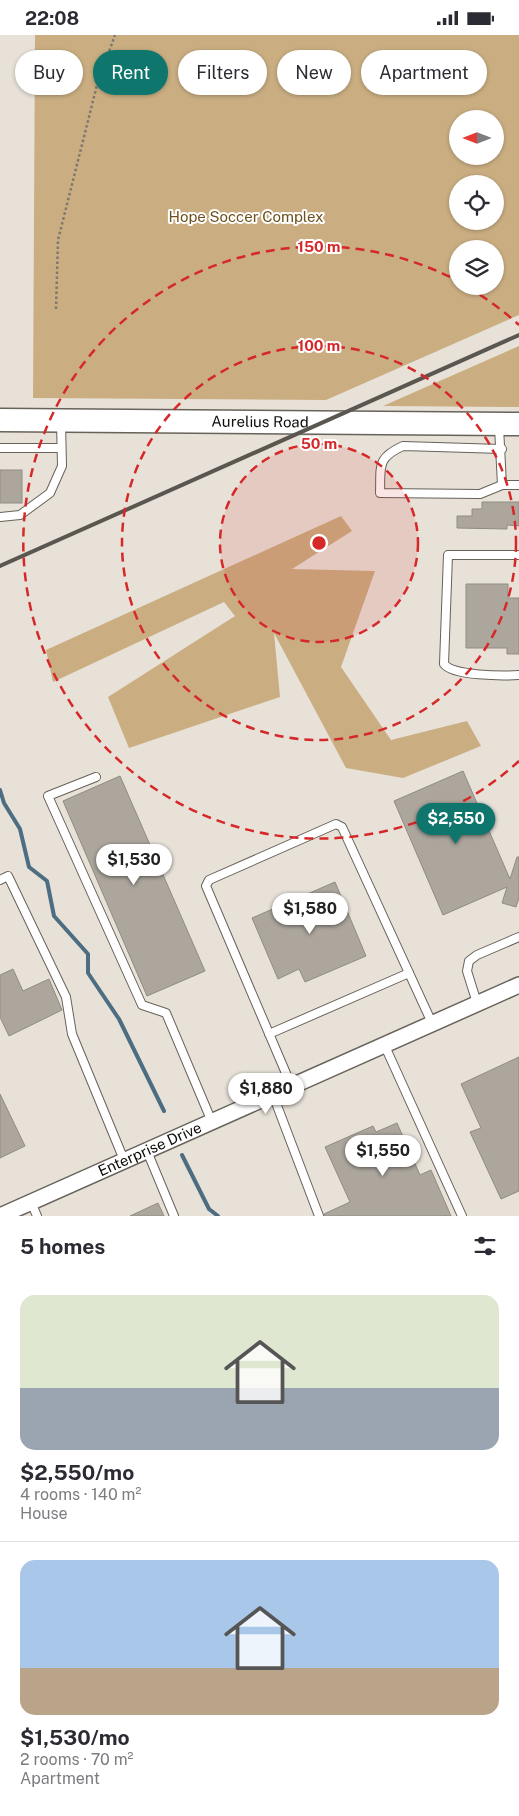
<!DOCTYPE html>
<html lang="en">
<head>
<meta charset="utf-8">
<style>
  body { margin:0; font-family:"Public Sans",sans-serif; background:#f2f2f3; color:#2b2b33; height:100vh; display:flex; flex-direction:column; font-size:19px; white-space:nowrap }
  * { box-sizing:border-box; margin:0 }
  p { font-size:16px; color:#7c7c81 }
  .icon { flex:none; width:28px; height:28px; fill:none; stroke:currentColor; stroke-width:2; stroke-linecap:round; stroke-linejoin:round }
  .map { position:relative; height:1181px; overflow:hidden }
  .details { display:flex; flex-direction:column; background:#fff; flex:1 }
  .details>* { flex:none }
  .guide { position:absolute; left:15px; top:15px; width:490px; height:45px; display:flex; gap:10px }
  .needle { width:32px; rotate:270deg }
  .tools { position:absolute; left:449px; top:75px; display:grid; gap:10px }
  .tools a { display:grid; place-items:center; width:55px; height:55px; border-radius:50%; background:#fff; box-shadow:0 1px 4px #0004; font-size:25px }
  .price { position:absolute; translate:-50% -42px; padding:0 11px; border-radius:18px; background:#fff; color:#222; font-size:16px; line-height:32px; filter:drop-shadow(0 1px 2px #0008) }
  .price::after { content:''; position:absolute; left:50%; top:30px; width:15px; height:11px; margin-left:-8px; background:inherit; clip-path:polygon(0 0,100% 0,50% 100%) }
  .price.on { background:#0f766e; color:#fff }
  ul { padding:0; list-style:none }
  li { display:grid; align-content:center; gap:10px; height:265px; padding:0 20px }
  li+li { border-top:1px solid #e1e1e2 }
  li span { display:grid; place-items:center; height:155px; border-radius:15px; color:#555 }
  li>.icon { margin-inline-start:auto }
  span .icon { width:90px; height:90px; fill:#fffc; stroke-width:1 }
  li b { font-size:21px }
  h2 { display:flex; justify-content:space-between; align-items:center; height:60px; padding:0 20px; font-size:21px }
  .tag { padding:0 18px; border-radius:22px; background:#fff; box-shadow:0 1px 4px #0004; font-size:18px; line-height:45px }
  .tag.on { background:#0f766e; color:#fff }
  .status { display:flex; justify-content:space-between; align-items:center; height:35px; padding:0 25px; background:#fff; direction:ltr }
  .status svg { height:14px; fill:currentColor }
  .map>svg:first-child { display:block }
  .green { fill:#caae82; fill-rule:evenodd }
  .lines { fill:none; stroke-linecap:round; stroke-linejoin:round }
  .stream { stroke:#4d6d82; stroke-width:4 }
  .building { fill:#aca69d; stroke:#918c83 }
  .lane-casing { stroke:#67625a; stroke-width:10 }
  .street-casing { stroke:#67625a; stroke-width:18 }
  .secondary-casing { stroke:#67625a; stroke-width:25 }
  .path { stroke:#7b7771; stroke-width:2.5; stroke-dasharray:2.5 2.5; stroke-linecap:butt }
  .lane { stroke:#fff; stroke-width:8 }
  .street { stroke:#fff; stroke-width:15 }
  .secondary { stroke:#fff; stroke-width:22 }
  .rail { stroke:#5a5751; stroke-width:4 }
  .ring { fill:none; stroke:#d62828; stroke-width:2.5; stroke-dasharray:9 6 }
  .labels { text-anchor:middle; stroke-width:4; stroke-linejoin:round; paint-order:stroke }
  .park-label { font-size:15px; fill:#6e501c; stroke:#fff }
  .street-label { font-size:15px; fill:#0e0c09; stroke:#fff }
  .centre { fill:#d62828; stroke:#fff; stroke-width:2.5 }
  .ring-label { font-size:15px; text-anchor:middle; font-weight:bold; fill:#d62828; stroke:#fff; stroke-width:4; stroke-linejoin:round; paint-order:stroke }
</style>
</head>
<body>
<div class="status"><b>22:08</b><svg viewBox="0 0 49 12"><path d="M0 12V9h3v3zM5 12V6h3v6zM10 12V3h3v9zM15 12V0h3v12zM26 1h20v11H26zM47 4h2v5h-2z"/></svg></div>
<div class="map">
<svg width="519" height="1181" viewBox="0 0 519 1181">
  <rect width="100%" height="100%" fill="#e7e1d8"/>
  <g class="green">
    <path d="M35 0H519V280L326 365 33 363ZM458 84H495V121H458ZM458 149H495V186H458ZM458 214H495V251H458Z"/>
    <polygon points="519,311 519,372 383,371"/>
    <polygon points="341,481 352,496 292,534 375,536 341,632 391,705 467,686 481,711 403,743 346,733 274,598 280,662 129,713 108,662 235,581 224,567 53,647 46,615"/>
  </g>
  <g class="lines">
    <g class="stream">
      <polyline points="0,755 4,768 20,794 29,832 47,846 54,881 88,919 88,938 119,984 164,1076"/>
      <polyline points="182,1120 209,1174 218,1181"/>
    </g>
  </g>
  <g class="building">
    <rect x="0" y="435" width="22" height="33"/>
    <polygon points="482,467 519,467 519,491 507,490 507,494 457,493 457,481 472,481 472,474 482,474"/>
    <polygon points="466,549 508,549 508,563 519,563 519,619 507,619 507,613 466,613"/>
    <polygon points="463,736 510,844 517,822 519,822 519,863 516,872 502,868 507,852 443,880 394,766"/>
    <polygon points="120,741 205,936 147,961 63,766"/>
    <polygon points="335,847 366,921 305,947 299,934 278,944 252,883"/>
    <polygon points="13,934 23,956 49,944 62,975 9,1001 0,982 0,940"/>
    <polygon points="519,1022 519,1156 501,1164 470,1097 481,1093 461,1049"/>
    <polygon points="0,1059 25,1111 0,1123"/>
    <polygon points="397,1088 420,1140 431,1135 451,1181 325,1181 324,1179 350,1167 325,1112 373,1091 376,1097"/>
    <polygon points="158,1168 164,1181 130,1181"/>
  </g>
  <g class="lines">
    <defs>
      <g id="lane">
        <polyline points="499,392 502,450 519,450"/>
        <polyline points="0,413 61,413"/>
        <path d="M502 414 403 411C376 423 381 432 380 458L480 459 502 450"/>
        <polyline points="0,482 20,480 50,458 62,431 61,387"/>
        <path d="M519 520H448L444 629C453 641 503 641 519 640"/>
        <polyline points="96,742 48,761 142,970 166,978 212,1087"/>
        <polyline points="0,845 8,841 66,962 72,999 124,1125"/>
        <polyline points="477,968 467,936 469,926 477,920 519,902"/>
        <polyline points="269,999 409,938"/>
        <polyline points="384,1009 462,1181"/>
        <polyline points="291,1050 206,851 209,845 336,789 342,792 432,988"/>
        <polyline points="273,1060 319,1181"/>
        <polyline points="147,1116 174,1181"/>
        <polyline points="31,1167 37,1181"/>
      </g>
      <g id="street">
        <path id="s1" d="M0 1181 519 950"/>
      </g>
      <g id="secondary">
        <path id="s2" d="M0 385 519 389"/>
      </g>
    </defs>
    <use href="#lane" class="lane-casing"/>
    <use href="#street" class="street-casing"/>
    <use href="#secondary" class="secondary-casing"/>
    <polyline class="path" points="56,274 58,205 97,50 115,0"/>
    <use href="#lane" class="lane"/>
    <use href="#street" class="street"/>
    <use href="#secondary" class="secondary"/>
    <polyline class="rail" points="0,531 519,300"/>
  </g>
  <circle cx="319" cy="508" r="99" fill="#d62828" fill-opacity=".12"/>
  <g class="ring">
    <circle cx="319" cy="508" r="99"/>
    <circle cx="319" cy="508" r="197"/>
    <path d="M519 726A296 296 0 1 1 456 245M467 252A296 296 0 0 1 519 290"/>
  </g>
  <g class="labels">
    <g class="park-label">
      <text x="246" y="187">Hope Soccer Complex</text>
    </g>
    <g class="street-label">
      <text dy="5" stroke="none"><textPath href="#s2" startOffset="260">Aurelius Road</textPath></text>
      <text dy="5" stroke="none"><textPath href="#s1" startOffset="164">Enterprise Drive</textPath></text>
    </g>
  </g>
  <circle cx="319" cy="508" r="8" class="centre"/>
  <g class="ring-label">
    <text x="319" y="217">150 m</text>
    <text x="319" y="316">100 m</text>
    <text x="319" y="414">50 m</text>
  </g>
</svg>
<div class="tools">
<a><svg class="needle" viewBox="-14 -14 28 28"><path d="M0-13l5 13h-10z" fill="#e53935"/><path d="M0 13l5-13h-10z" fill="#7c7c81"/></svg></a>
<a><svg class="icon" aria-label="locate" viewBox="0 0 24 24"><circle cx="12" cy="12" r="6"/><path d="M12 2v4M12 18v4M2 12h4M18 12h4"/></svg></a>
<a><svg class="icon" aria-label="layers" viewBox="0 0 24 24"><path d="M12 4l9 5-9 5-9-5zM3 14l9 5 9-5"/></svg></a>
</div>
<b class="price on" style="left:456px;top:810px">$2,550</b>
<b class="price" style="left:134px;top:851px">$1,530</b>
<b class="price" style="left:310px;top:900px">$1,580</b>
<b class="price" style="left:266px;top:1080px">$1,880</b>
<b class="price" style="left:383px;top:1142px">$1,550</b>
<div class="guide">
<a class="tag">Buy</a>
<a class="tag on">Rent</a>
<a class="tag">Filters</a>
<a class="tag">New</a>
<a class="tag">Apartment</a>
</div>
</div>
<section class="details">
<h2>5 homes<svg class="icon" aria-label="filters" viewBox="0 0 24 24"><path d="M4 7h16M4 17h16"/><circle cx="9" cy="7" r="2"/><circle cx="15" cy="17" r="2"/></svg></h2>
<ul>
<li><span style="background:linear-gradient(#dfe7d0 60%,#9aa5b1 0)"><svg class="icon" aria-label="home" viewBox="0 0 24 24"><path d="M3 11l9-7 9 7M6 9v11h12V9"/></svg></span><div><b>$2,550/mo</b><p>4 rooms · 140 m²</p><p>House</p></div></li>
<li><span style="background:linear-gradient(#a9c7e8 70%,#b9a48a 0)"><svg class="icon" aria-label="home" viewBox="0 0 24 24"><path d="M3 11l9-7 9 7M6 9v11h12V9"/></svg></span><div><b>$1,530/mo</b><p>2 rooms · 70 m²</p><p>Apartment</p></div></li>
</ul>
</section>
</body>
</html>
